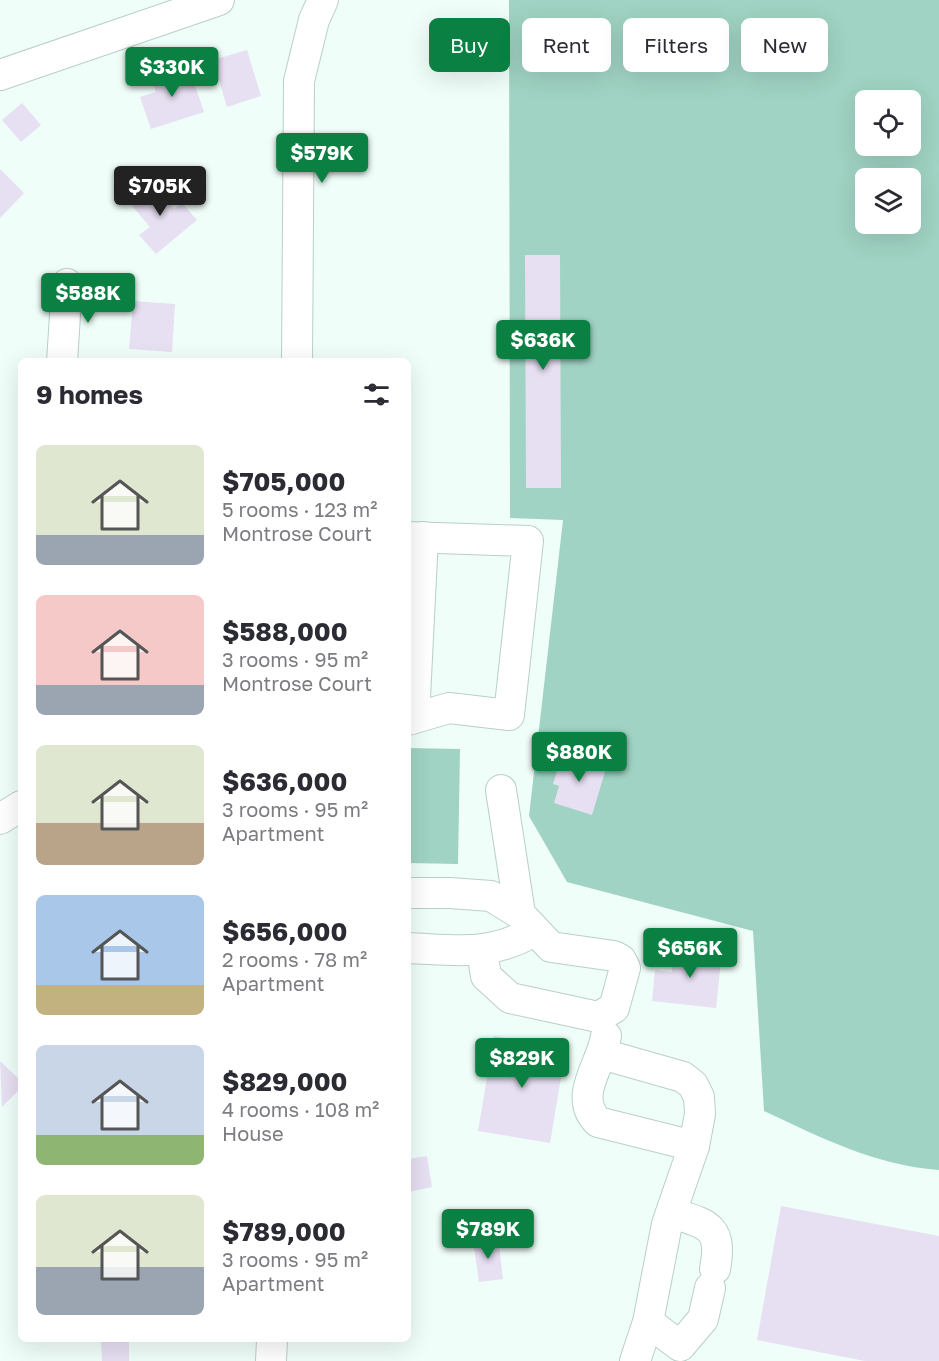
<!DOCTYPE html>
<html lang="en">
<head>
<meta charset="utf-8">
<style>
  body { margin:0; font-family:"Golos Text",sans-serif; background:#f7f7f7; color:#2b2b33; height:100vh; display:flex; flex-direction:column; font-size:22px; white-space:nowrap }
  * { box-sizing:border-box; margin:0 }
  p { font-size:20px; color:#7c7c81 }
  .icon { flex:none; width:33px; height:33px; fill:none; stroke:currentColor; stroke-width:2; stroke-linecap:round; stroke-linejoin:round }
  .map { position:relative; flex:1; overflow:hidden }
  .drawer { position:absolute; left:18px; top:358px; width:393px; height:984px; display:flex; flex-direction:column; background:#fff; border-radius:9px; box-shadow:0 6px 24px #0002 }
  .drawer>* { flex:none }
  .top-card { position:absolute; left:429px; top:18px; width:420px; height:54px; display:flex; gap:12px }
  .controls { position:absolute; left:855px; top:90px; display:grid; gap:12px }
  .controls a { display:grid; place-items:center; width:66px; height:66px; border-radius:9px; background:#fff; box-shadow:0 6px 24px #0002; font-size:30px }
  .price { position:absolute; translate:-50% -51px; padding:0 14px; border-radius:6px; background:#0b8043; color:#fff; font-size:20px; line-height:39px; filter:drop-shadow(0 2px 3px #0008) }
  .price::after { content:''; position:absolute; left:50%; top:36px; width:18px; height:14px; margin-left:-9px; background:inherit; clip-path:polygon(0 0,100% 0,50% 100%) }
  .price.selected { background:#222; color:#fff }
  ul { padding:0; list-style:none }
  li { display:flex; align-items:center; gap:18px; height:150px; padding:0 18px }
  li span { display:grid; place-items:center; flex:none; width:168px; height:120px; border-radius:9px; color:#555 }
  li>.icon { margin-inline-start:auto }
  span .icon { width:72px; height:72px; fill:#fffc; stroke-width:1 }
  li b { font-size:26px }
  h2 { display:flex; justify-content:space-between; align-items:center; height:72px; padding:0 18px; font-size:26px }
  .chip { padding:0 21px; border-radius:9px; background:#fff; box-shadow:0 6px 24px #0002; font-size:21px; line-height:54px }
  .chip.selected { background:#0b8043; color:#fff }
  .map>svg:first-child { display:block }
  .green { fill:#a0d3c3; fill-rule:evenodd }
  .building { fill:#e7dff2 }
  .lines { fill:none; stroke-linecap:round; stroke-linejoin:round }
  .minor-casing { stroke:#b8cfc8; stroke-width:32 }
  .minor { stroke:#fff; stroke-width:30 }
</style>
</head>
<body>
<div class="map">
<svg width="939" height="1361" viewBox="0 0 939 1361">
  <rect width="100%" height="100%" fill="#f0fef9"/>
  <g class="green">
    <path d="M509 0H939V1170C874 1165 822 1138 764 1111L753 931 567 882 529 816 563 520 510 518ZM866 100H910V146H866ZM866 178H910V224H866Z"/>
    <polygon points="408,748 460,749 458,864 408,863"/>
  </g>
  <g class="building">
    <polygon points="247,50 261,96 227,107 213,60"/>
    <polygon points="188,65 204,112 151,129 140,97 156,92 151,77"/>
    <polygon points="22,103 41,125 21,142 2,120"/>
    <polygon points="0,169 24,193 0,218"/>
    <polygon points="150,181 174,209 182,203 197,220 156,254 139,235 150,227 127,200"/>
    <polygon points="525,255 560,255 561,488 526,488"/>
    <polygon points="133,301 175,304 172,352 129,349"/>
    <polygon points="563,752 607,765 592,815 554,803 559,786 553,784"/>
    <polygon points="674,947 722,952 716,1008 652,1001 655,970 672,972"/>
    <polygon points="494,1036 566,1048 550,1143 478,1131"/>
    <polygon points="0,1061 21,1081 21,1088 2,1107"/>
    <polygon points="427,1156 432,1187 408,1192 408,1159"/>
    <polygon points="781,1206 939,1236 939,1361 865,1361 757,1340"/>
    <polygon points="498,1237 503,1279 479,1282 473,1241"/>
    <polygon points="101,1340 129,1340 129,1361 102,1361"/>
  </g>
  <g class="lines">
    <defs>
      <g id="minor">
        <polyline points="0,75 219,0"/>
        <polyline points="62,362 67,284"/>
        <polyline points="297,362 299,81 314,20 323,0"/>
        <polyline points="408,537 528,541 509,715 449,708 408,720"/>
        <polyline points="414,718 423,537"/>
        <polyline points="501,790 520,914"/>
        <polyline points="0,819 21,806"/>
        <polyline points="408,893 450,893 491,896 520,914 551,947 614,956 621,960 625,968 614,1008 598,1017 510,998 486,976 482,951"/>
        <path d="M408 948C457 950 490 957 534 931"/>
        <path d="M606 1036C602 1065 572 1096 598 1122L694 1146"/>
        <polyline points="602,1054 683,1077 693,1085 699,1097 700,1114 694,1146 667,1224 648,1322 635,1361"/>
        <path d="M672 1213C707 1224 723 1226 715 1269"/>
        <polyline points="648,1322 680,1346 703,1319 710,1288"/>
        <polyline points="271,1361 272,1340"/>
      </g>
    </defs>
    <use href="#minor" class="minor-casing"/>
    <use href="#minor" class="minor"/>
  </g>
</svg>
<div class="controls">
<a><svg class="icon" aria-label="locate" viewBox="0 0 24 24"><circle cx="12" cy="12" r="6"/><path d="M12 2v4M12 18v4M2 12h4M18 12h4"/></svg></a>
<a><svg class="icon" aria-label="layers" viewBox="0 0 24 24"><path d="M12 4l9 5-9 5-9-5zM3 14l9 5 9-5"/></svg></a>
</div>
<b class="price" style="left:172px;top:98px">$330K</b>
<b class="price" style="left:322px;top:184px">$579K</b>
<b class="price selected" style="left:160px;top:217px">$705K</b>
<b class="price" style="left:88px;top:324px">$588K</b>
<b class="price" style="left:543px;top:371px">$636K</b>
<b class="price" style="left:579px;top:783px">$880K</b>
<b class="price" style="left:690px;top:979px">$656K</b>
<b class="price" style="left:522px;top:1089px">$829K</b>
<b class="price" style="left:488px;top:1260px">$789K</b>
<div class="top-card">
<a class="chip selected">Buy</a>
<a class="chip">Rent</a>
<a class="chip">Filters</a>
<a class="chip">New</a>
</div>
<section class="drawer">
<h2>9 homes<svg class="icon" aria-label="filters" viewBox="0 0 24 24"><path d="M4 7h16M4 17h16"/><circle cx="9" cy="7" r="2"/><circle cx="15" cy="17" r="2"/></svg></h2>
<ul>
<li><span style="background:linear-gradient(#dfe7d0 75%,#9aa5b1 0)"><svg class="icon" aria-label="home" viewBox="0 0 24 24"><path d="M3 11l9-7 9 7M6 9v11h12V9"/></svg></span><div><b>$705,000</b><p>5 rooms · 123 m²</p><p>Montrose Court</p></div></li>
<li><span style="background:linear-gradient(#f6c9c9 75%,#9aa5b1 0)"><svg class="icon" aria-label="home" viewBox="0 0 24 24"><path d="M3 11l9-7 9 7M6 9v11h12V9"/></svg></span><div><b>$588,000</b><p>3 rooms · 95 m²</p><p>Montrose Court</p></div></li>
<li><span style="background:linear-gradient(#dfe7d0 65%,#b9a48a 0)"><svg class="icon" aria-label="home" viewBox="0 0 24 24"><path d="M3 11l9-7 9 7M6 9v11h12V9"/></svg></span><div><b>$636,000</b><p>3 rooms · 95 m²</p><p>Apartment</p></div></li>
<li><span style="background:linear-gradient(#a9c7e8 75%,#c2b280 0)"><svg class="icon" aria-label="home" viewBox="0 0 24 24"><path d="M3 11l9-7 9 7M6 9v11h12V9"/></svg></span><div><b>$656,000</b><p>2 rooms · 78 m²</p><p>Apartment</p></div></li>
<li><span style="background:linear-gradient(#c9d6e8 75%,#8fb573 0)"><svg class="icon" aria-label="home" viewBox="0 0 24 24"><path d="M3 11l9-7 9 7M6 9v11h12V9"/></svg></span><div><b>$829,000</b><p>4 rooms · 108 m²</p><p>House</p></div></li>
<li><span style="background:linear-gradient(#dfe7d0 60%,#9aa5b1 0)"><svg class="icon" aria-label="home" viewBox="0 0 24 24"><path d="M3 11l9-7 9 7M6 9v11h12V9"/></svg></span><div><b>$789,000</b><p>3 rooms · 95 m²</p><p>Apartment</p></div></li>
</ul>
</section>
</div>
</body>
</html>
